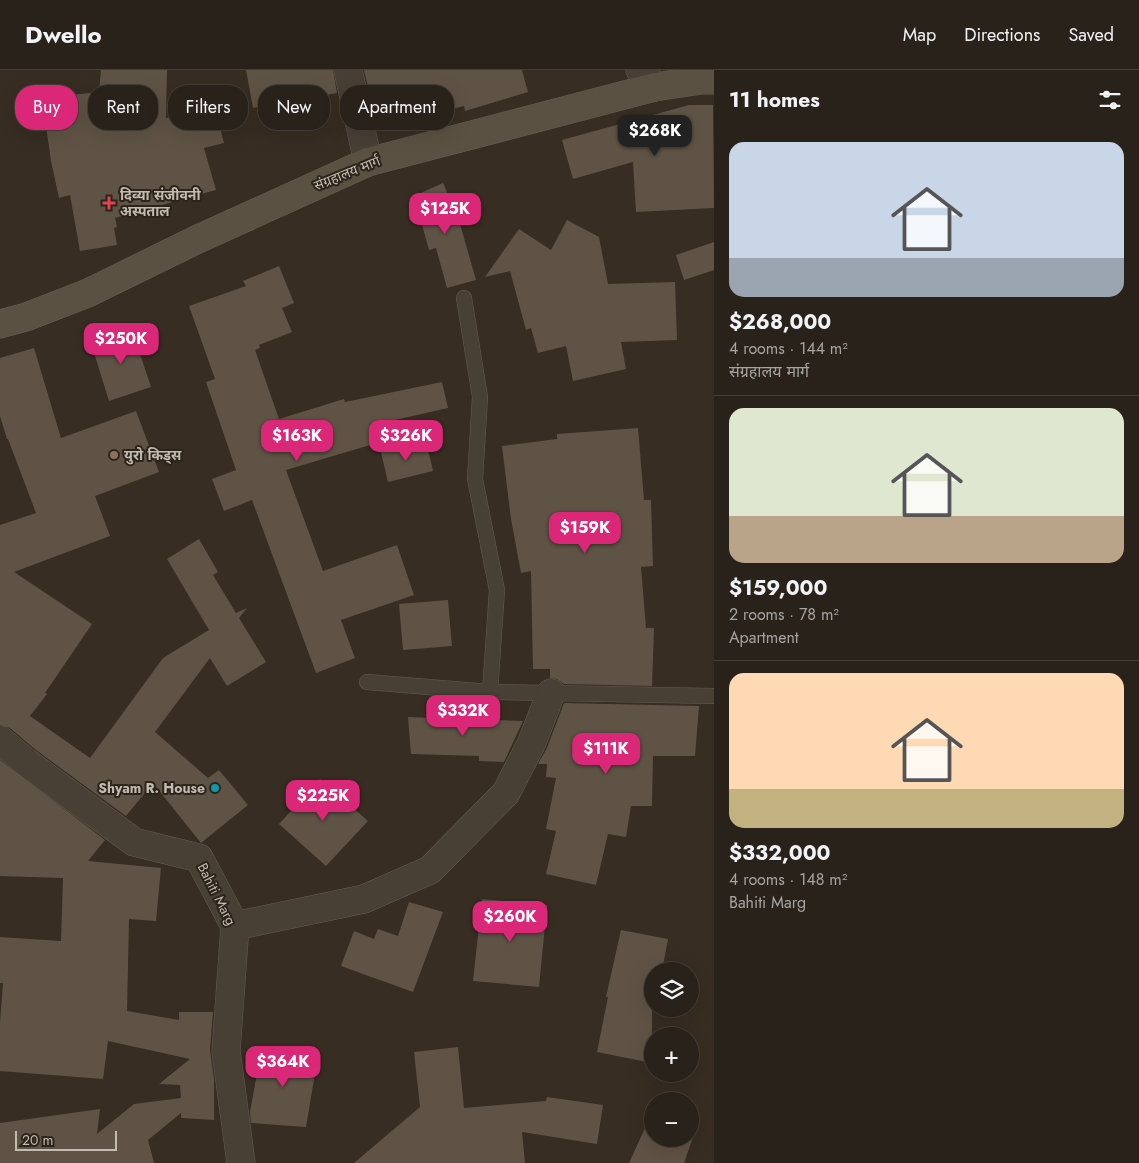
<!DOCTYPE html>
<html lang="en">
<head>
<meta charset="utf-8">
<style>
  body { margin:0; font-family:Jost,"Noto Sans Devanagari",sans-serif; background:#352f27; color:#f1f3f6; height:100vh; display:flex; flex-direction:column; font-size:19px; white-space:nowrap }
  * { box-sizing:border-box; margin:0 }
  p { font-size:16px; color:#a5a4a2 }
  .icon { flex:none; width:28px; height:28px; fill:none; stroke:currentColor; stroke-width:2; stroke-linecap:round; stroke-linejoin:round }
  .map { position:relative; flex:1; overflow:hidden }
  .sheet { display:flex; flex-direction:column; background:#29221a; width:425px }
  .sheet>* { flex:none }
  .guide { position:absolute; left:15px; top:15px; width:475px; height:45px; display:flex; gap:10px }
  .controls { position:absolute; left:644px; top:892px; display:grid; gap:10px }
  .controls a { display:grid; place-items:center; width:55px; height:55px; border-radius:50%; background:#29221a; box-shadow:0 5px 20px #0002,0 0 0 1px #453f39; font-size:25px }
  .scale { position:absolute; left:15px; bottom:12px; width:102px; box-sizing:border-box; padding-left:5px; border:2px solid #c4bbb0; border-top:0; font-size:14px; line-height:18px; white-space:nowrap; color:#c4bbb0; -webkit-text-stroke:4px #2c241b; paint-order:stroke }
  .price { position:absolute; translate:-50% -42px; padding:0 11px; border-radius:10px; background:#db2777; color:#fff; font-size:16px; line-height:32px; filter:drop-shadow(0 1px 2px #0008) }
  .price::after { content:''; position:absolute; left:50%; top:30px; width:15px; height:11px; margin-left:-8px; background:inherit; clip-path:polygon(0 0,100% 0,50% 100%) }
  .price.on { background:#222; color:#fff }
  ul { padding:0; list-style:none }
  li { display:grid; align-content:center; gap:10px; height:265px; padding:0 15px }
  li+li { border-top:1px solid #453f39 }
  li span { display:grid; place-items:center; height:155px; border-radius:15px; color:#555 }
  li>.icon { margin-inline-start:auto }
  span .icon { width:90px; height:90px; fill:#fffc; stroke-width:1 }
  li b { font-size:21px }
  h2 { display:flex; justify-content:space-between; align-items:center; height:60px; padding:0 15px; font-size:21px }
  .pill { padding:0 18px; border-radius:20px; background:#29221a; box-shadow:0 5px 20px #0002,0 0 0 1px #453f39; font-size:18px; line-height:45px }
  .pill.on { background:#db2777; color:#fff }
  header { display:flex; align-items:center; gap:30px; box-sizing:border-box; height:70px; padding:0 25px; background:#29221a; border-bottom:1px solid #453f39 }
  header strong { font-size:24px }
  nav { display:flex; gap:28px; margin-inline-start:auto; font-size:18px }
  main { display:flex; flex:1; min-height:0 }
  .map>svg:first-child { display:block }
  .building { fill:#5f5345 }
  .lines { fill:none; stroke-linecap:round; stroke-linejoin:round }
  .lane-casing { stroke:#655d53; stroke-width:16 }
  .street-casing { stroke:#655d53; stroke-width:29 }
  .secondary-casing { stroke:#655d53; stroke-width:29 }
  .lane { stroke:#483f35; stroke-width:15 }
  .street { stroke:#483f35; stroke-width:28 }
  .secondary { stroke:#5b5143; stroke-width:28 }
  .health-dot { fill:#e0444e; stroke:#2c241b; stroke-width:2 }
  .education-dot { fill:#8d6e63; stroke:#2c241b; stroke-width:2 }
  .culture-dot { fill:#0f9aa8; stroke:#2c241b; stroke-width:2 }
  .labels { text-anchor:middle; stroke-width:4; stroke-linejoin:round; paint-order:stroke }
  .street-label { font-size:14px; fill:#c4bbb0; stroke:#2c241b }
  .poi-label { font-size:14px; font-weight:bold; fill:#c4bbb0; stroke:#2c241b; text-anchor:start }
</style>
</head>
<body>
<header>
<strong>Dwello</strong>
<nav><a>Map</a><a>Directions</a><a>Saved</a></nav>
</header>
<main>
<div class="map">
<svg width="714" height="1093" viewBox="0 0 714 1093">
  <rect width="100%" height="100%" fill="#372d22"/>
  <g class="building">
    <polygon points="101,0 167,0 166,48 214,35 224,73 204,78 216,120 115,148 117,157 114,158 117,175 80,181 70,125 59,128 51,91 42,28 99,22"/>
    <polygon points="246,0 333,0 337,23 253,38"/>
    <polygon points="364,0 522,0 528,22 465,41 464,36 377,58"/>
    <polygon points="689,35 713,35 714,138 636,142 633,92 573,109 562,70"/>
    <polygon points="443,113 458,147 476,210 447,218 436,178 429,180 414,126"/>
    <polygon points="567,150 599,167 608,214 675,212 677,270 621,272 626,299 573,311 566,276 538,283 531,258 526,260 510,201 485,207 519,159 551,180"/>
    <polygon points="714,172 714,200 684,210 676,185"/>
    <polygon points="279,196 294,233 282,238 292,262 259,275 260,278 255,280 279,349 344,329 345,332 442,312 448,338 395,350 397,367 286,400 323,501 397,475 414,525 341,550 355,588 316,603 252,430 224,441 212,409 236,400 206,312 215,309 189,236 246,216 243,211"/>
    <polygon points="132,260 151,317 109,331 91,273"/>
    <polygon points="34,278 61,368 136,341 159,402 95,426 110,466 14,502 92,554 45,623 47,624 30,646 90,688 163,588 209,560 167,489 199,469 218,502 213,505 236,543 247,538 239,548 266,592 227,616 210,588 155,662 208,708 219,700 248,735 201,773 153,713 126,746 36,680 10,658 0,655 0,455 36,443 8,369 7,369 0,346 0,288"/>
    <polygon points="638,358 644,430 651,430 653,496 641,497 646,558 654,558 652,616 564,614 557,609 550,608 550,599 533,599 531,501 521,503 511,449 502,376 557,369 557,364"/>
    <polygon points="427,375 433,401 388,412 380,378"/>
    <polygon points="448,530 452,576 403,580 399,534"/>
    <polygon points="564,633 699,636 695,686 653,686 652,736 631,736 626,767 608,764 596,815 546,804 556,761 546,759 556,708 546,707 547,694 538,694 547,678"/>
    <polygon points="408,647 460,649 523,651 504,692 479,691 479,686 411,684"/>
    <polygon points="0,690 105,770 88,791 161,798 156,851 129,849 127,941 179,950 179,942 213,942 210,980 214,1009 214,1050 181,1048 181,1043 148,1070 154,1093 0,1093 0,1053 100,1039 97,1064 134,1034 181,1028 180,1015 159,1014 190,989 108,971 103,1009 0,1001 0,953 3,913 0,913 0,867 61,871 63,808 0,806"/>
    <polygon points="320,709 368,751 326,796 279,754"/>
    <polygon points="482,829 547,835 539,917 473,911"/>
    <polygon points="409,832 443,842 413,922 341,896 354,861 374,869 378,859 398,866"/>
    <polygon points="621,860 668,869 662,901 652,901 652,993 597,982 608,927 606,927"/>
    <polygon points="262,976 318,985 306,1057 251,1053 250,1042"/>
    <polygon points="458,977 464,1038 546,1031 547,1027 603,1035 597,1074 522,1062 525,1093 354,1093 420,1037 414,982"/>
    <polygon points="652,1043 652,1069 690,1069 690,1049 699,1050 684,1093 629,1093"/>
  </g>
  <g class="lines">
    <defs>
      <g id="lane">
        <polyline points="464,228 480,327 475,409 497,520 490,622"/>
        <polyline points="367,612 490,622 714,626"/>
      </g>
      <g id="street">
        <polyline points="348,0 368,92"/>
        <polyline points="640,0 655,17"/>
        <polyline points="0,670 26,692 134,772 199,788 235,856 226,981 241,1093"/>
        <polyline points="235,856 364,829 430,800 506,723 532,672 551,623"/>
      </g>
      <polyline id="secondary" points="0,254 26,247 88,223 198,169 368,92 655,17 702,10 714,10"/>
    </defs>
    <use href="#lane" class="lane-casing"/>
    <use href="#street" class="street-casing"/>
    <use href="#secondary" class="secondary-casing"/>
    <use href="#lane" class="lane"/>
    <use href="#street" class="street"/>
    <use href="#secondary" class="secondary"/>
  </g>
  <path class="health-dot" d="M106.5 125.5h5v5h5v5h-5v5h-5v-5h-5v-5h5z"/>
  <circle class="education-dot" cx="114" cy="385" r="5"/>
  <circle class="culture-dot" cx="215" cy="718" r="5"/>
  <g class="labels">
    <g class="street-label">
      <text transform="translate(347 103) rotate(-22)" y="5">संग्रहालय मार्ग</text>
      <text transform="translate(217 824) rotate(63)" y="5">Bahiti Marg</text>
    </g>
    <g class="poi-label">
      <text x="120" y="130">दिव्या संजीवनी<tspan x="120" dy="16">अस्पताल</tspan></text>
      <text x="124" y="390">युरो किड्स</text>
      <text x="205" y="723" text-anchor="end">Shyam R. House</text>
    </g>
  </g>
</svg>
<div class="controls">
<a><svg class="icon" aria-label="layers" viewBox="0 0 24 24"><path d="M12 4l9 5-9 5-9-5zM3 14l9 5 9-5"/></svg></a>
<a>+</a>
<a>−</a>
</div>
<div class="scale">20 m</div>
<b class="price on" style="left:655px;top:87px">$268K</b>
<b class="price" style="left:445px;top:165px">$125K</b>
<b class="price" style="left:121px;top:295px">$250K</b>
<b class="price" style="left:297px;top:392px">$163K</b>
<b class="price" style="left:406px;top:392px">$326K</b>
<b class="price" style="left:585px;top:484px">$159K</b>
<b class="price" style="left:463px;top:667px">$332K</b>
<b class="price" style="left:606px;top:705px">$111K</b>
<b class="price" style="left:323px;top:752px">$225K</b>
<b class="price" style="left:510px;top:873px">$260K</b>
<b class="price" style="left:283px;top:1018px">$364K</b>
<div class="guide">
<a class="pill on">Buy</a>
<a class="pill">Rent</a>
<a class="pill">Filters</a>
<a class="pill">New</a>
<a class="pill">Apartment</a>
</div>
</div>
<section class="sheet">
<h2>11 homes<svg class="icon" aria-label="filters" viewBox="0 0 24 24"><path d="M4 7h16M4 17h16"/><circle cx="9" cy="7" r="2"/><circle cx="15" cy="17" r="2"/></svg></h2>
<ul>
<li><span style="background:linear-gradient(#c9d6e8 75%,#9aa5b1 0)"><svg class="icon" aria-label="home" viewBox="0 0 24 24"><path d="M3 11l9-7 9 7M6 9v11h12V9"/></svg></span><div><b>$268,000</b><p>4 rooms · 144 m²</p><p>संग्रहालय मार्ग</p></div></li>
<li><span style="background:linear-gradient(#dfe7d0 70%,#b9a48a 0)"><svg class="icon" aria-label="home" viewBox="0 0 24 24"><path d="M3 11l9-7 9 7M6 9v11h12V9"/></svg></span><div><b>$159,000</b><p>2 rooms · 78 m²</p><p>Apartment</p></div></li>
<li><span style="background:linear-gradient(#ffd9b3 75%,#c2b280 0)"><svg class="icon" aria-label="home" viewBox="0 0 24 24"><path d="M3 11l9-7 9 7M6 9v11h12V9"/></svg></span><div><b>$332,000</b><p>4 rooms · 148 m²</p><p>Bahiti Marg</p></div></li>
</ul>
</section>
</main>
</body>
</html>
